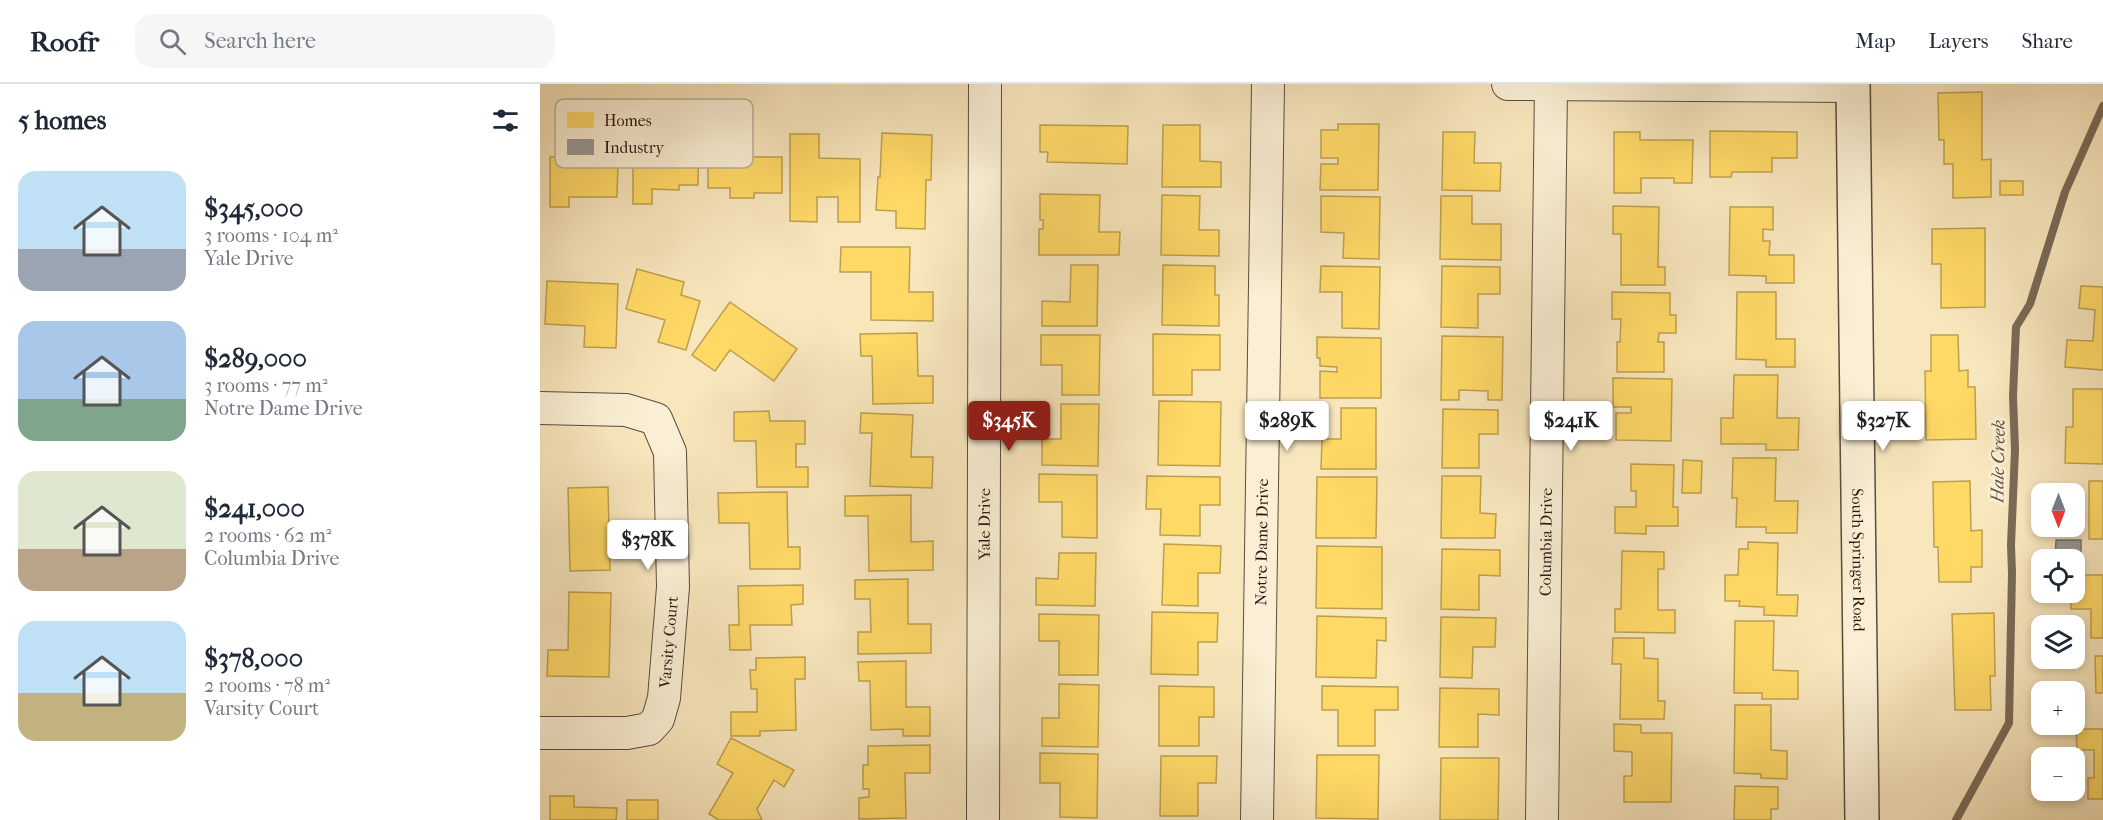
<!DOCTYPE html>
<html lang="en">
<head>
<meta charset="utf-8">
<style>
  body { margin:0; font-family:"IM FELL French Canon",serif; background:#f6f6f7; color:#1f2937; height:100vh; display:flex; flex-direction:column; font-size:22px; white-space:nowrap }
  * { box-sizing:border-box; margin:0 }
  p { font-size:20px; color:#747a83 }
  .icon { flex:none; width:33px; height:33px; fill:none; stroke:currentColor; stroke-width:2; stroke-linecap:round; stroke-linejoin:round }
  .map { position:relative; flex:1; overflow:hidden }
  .side { display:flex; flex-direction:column; background:#fff; width:540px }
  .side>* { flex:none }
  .needle { width:39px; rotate:180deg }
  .fabs { position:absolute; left:1491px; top:399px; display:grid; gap:12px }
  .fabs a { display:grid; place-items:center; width:54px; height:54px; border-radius:12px; background:#fff; box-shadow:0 3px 9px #0003; font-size:30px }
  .price { position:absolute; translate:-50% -51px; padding:0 14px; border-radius:6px; background:#fff; color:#222; font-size:20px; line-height:39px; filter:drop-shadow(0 2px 3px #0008) }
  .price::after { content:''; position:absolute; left:50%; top:36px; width:18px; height:14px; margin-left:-9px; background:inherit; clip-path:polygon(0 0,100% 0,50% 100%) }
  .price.active { background:#8f2418; color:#fff }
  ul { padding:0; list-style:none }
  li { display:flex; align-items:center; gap:18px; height:150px; padding:0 18px }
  li span { display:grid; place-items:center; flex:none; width:168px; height:120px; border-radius:18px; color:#555 }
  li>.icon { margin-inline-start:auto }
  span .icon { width:72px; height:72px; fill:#fffc; stroke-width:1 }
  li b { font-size:26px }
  h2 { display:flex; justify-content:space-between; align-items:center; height:72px; padding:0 18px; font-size:26px }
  header { display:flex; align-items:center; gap:36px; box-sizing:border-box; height:84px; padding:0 30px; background:#fff; border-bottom:2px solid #e0e1e3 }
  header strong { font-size:28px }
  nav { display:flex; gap:33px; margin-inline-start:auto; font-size:21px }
  .search { width:420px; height:54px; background:#f6f6f7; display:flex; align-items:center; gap:15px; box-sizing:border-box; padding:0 21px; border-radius:18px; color:#747a83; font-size:22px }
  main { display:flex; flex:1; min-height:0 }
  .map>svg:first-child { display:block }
  .homes { fill:#ffd966; stroke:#be9f4d; stroke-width:1.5 }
  .industry { fill:#999; stroke:#767371; stroke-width:1.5 }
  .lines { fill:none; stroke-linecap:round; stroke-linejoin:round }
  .stream { stroke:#796a57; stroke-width:8 }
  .minor-casing { stroke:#5a4c3e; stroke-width:34 }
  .tertiary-casing { stroke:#5a4c3e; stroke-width:36 }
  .minor { stroke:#faefd4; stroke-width:32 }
  .tertiary { stroke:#faefd4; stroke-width:33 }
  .labels { text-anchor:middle; stroke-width:6; stroke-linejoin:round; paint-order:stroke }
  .street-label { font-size:16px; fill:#261914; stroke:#faefd4 }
  .water-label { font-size:18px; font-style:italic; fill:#5e4f41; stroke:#faefd4 }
  .key { fill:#faefd4; stroke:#baaf9a; stroke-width:1.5 }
  .key-label { font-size:16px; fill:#261914 }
</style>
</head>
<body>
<header>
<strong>Roofr</strong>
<div class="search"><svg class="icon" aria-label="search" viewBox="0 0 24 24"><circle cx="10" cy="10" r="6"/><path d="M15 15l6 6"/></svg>Search here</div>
<nav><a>Map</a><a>Layers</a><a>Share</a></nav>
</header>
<main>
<section class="side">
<h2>5 homes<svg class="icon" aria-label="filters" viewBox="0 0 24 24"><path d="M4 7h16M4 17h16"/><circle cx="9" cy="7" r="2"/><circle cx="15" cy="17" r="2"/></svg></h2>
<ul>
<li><span style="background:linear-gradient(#bfe0f5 65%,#9aa5b1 0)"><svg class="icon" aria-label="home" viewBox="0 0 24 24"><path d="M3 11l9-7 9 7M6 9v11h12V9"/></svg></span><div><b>$345,000</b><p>3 rooms · 104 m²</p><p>Yale Drive</p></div></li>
<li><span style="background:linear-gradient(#a9c7e8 65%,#7fa58c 0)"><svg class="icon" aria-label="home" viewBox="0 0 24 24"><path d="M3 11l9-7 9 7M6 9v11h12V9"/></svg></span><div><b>$289,000</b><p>3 rooms · 77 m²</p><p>Notre Dame Drive</p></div></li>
<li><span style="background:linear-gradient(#dfe7d0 65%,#b9a48a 0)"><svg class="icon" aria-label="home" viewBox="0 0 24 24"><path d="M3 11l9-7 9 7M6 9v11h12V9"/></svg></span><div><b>$241,000</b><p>2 rooms · 62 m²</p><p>Columbia Drive</p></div></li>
<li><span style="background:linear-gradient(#bfe0f5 60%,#c2b280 0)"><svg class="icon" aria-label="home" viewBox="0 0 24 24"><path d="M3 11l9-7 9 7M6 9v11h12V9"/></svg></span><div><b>$378,000</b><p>2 rooms · 78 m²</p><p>Varsity Court</p></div></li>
</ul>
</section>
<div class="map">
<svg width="1563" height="736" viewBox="0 0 1563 736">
  <rect width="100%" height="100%" fill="#f8e6bd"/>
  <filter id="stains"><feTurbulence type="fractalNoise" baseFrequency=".00333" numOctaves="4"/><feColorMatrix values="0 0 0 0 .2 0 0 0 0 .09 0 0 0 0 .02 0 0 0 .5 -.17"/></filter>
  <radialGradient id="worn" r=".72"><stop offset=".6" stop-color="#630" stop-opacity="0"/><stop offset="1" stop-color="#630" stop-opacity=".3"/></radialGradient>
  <g class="homes">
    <polygon points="1442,8 1442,76 1451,75 1451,113 1413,114 1413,80 1404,80 1404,56 1399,56 1398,9"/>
    <polygon points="798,40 839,40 838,106 780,106 781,80 798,80 798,74 781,74 781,46 798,46"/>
    <polygon points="500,41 588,42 587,80 507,78 508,68 500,68"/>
    <polygon points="623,41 660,41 660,77 681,78 681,103 622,103"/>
    <polygon points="141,43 159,43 158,101 139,101 139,106 112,105 112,120 93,120 93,62 140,62"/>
    <polygon points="51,47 79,47 77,113 29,113 29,123 10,123 10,73 43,73 43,83 51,83"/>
    <polygon points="1170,47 1257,48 1257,74 1232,74 1232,88 1192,88 1191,93 1170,93"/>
    <polygon points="168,48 198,48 198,73 242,73 242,109 214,109 214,114 190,114 190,104 168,104"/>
    <polygon points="903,48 935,48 934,79 961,79 960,107 902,106"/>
    <polygon points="1074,48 1100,48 1100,56 1153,56 1152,99 1134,99 1134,94 1101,94 1101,109 1074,109"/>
    <polygon points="342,49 392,51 391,96 386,96 385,145 356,144 356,127 336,126 338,93 340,93"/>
    <polygon points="250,50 279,50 279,74 320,75 320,138 298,138 298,113 277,113 277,138 250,137"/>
    <rect x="1460" y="97" width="23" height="14"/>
    <polygon points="500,110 560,111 559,148 580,148 579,171 499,171 499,145 503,145 503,136 500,136"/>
    <polygon points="622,111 660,112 659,146 679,146 679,172 621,171"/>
    <polygon points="781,112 840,113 839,175 803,174 804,149 781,148"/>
    <polygon points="901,112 932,112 932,140 961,140 961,176 900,175"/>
    <polygon points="1073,122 1119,123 1118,183 1125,183 1125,201 1081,201 1081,150 1073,150"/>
    <polygon points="1190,123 1233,123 1233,146 1223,145 1223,157 1230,157 1229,171 1254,171 1254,199 1226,199 1226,192 1189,191"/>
    <polygon points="1445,144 1445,223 1401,224 1401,180 1392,180 1392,145"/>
    <polygon points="301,163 370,163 369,208 393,208 393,237 331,236 331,188 300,188"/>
    <polygon points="531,181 558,181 557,242 502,242 502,217 530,218"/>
    <polygon points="623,181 675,182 675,211 679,211 679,242 622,241"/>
    <polygon points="781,182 840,183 839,245 802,244 802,208 780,208"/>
    <polygon points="902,182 960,183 960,210 938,210 938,244 901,243"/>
    <polygon points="97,185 144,198 141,211 160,217 146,266 118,258 125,236 86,225"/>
    <polygon points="7,197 78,200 76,264 44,263 45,242 5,240"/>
    <polygon points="1541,202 1563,203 1563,286 1525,283 1527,256 1553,257 1555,226 1539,224"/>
    <polygon points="1072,208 1130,209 1130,231 1136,231 1136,249 1119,249 1118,258 1124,258 1124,288 1077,288 1077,258 1080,258 1081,235 1072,235"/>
    <polygon points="1197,208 1236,208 1236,255 1255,255 1255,283 1226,283 1226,276 1196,275"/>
    <polygon points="190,218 257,265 234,297 190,266 175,287 152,271"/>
    <polygon points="377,249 378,292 393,292 393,319 333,320 332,272 321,272 320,250"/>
    <polygon points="613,250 680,251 680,286 652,286 652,311 613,311"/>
    <polygon points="501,251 560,251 559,311 522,311 522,281 501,281"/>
    <polygon points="1391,251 1418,251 1419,287 1428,286 1428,303 1435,303 1436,355 1386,356 1385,287 1391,287"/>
    <polygon points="902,252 963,253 962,316 948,316 948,307 919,306 919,316 901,316"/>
    <polygon points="777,253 841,254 841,314 780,314 780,287 797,288 797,283 780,282 780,274 777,274"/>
    <polygon points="1194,291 1238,291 1237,334 1259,334 1258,366 1226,366 1226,360 1181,360 1181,334 1193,334"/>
    <polygon points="1073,294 1132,295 1131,357 1076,356 1076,329 1091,329 1091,323 1073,323"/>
    <polygon points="1533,305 1563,305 1563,380 1525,379 1526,343 1533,343"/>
    <polygon points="619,317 681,318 680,382 618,381"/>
    <polygon points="521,320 559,320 558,382 502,381 502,355 521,355"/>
    <polygon points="801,324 836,324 836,385 781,385 782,355 801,355"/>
    <polygon points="903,325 958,326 958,350 939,350 939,384 902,384"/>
    <polygon points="229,327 230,337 265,337 265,360 256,360 256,383 268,383 268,403 217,403 216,357 194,357 194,328"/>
    <polygon points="321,329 373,331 371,373 393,373 392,404 330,402 332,349 320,349"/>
    <polygon points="1193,374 1236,374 1235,417 1258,417 1257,449 1226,449 1226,443 1196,443 1197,414 1192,414"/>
    <polygon points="1143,376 1162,377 1161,409 1142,409"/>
    <polygon points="1091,380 1134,381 1133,423 1138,423 1138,442 1106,442 1106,450 1075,449 1075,423 1096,423 1096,407 1091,407"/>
    <polygon points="499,390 557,391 557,454 522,453 522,418 499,418"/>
    <polygon points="607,392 680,393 680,421 660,421 660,452 620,451 621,425 606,425"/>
    <polygon points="902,392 941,392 940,429 956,430 955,454 901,454"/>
    <polygon points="777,393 837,393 836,454 776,454"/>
    <polygon points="1430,397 1431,447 1442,446 1442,483 1431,483 1431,498 1399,498 1398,463 1394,463 1393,398"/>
    <rect x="1549" y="397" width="14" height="58"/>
    <polygon points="68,403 70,486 30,487 28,404"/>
    <polygon points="247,408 248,463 260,463 260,485 210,485 209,439 179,439 178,409"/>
    <polygon points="371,411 371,458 393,457 393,486 329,487 328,432 305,432 305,412"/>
    <polygon points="1208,458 1238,459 1237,511 1258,511 1257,532 1224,531 1224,523 1199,522 1200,517 1185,517 1185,491 1198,491 1199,465 1208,465"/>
    <polygon points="624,460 681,462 680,489 658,489 658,522 622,521"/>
    <polygon points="777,462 842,463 842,525 776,524"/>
    <polygon points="902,465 960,466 960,492 939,491 939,526 901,525"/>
    <polygon points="1082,467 1124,468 1124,485 1118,485 1118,526 1135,526 1135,549 1075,548 1075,525 1081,525"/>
    <polygon points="519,469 556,469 555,522 496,521 496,494 518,495"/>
    <polygon points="1534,491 1563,491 1563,554 1551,554 1551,525 1531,525 1531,508 1534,508"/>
    <polygon points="368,495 368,540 391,540 391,569 318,570 318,548 331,548 330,515 315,515 315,496"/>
    <polygon points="263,501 263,520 251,521 252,541 210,541 211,566 190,566 189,541 199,541 198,502"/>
    <polygon points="29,508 71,509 69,593 7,592 8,566 28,566"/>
    <polygon points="612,528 678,529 677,558 658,558 658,591 611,590"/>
    <polygon points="1454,529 1455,592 1450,592 1451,626 1415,626 1412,530"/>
    <polygon points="499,530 559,531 558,591 519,591 519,557 499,557"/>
    <polygon points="777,532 846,534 846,557 837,556 836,594 776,593"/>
    <polygon points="901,533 956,534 955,563 933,563 932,594 900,593"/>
    <polygon points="1195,537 1234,537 1233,586 1258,587 1258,615 1222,615 1222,609 1194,609"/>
    <polygon points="1073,554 1104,554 1104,574 1118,575 1118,617 1125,617 1124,635 1080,635 1081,580 1072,580"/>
    <polygon points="1555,572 1563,572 1563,609 1556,609"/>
    <polygon points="265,573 265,595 255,595 256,646 220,647 220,652 191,652 191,628 217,628 217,605 211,605 210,586 216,586 216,574"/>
    <polygon points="366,577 366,623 390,623 390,652 363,652 363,645 331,646 330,597 319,597 318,578"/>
    <polygon points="519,600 559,601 558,663 502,662 502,634 519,634"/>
    <polygon points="619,602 674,603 674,633 659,633 659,662 619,662"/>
    <polygon points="782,602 858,603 858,626 835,626 835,662 798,662 798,626 782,626"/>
    <polygon points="900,604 959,605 959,631 938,630 938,663 899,663"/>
    <polygon points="1195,621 1231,621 1231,666 1247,667 1247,695 1221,694 1221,690 1194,689"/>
    <polygon points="1074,640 1101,641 1101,649 1132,649 1131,718 1084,718 1084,692 1092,692 1092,668 1074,667"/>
    <polygon points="1536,645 1563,645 1563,715 1548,715 1548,694 1554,694 1554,666 1537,666"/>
    <polygon points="191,654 254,686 244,703 234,696 217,725 222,736 179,736 169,730 193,689 177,680"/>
    <polygon points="390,661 390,689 365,689 366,734 319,735 319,714 329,713 329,705 323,705 323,681 328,681 328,662"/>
    <polygon points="500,669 558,670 557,734 520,733 520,699 500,699"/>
    <polygon points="777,671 839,671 838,735 776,734"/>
    <polygon points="621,672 677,672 676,699 658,699 658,732 620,732"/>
    <polygon points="901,674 959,674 958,736 900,736"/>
    <polygon points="1195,702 1238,703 1238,725 1231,725 1231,736 1194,736"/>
    <polygon points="10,712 34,712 34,723 77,724 76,736 10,736"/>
    <rect x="87" y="716" width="31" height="20"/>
  </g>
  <polygon class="industry" points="1516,456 1541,456 1541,483 1534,483 1534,476 1515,476"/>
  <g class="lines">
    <polyline class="stream" points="1416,736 1469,639 1472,489 1471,461 1475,366 1473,312 1476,243 1490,220 1525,108 1563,22"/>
    <defs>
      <g id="minor">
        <polyline points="968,0 1313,2"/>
        <polyline points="0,324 86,326 116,335 130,368 133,503 124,614 118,635 109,645 87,649 0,649"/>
        <path id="s1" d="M443 736 445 0"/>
        <path id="s2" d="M717 736 728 0"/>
        <path id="s3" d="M1002 736 1011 0"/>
      </g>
      <g id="tertiary">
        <path id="s4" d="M1313 0 1322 736"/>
      </g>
    </defs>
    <use href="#minor" class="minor-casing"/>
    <use href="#tertiary" class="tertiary-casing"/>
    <use href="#minor" class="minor"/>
    <use href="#tertiary" class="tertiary"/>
  </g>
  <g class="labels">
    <g class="street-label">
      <text dy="6" stroke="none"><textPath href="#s1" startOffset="296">Yale Drive</textPath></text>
      <text dy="6" stroke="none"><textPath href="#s2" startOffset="278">Notre Dame Drive</textPath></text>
      <text dy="6" stroke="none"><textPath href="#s3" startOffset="278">Columbia Drive</textPath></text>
      <text dy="6" stroke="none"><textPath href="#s4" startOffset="476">South Springer Road</textPath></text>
      <text transform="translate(128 558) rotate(-85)" y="6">Varsity Court</text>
    </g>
    <g class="water-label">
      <text transform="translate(1458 377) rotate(-89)" y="6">Hale Creek</text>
    </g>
  </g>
  <rect x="15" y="15" width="198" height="69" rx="9" class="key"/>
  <rect x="27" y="28" width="27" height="16" fill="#ffd966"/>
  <rect x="27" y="55" width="27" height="16" fill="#999"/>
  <g class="key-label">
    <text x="64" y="42">Homes</text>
    <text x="64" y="69">Industry</text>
  </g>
  <rect width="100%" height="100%" filter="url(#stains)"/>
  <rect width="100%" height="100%" fill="url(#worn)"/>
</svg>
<div class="fabs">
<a><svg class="needle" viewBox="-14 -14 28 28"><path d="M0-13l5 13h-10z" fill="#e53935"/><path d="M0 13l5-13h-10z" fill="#747a83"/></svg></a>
<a><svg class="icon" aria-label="locate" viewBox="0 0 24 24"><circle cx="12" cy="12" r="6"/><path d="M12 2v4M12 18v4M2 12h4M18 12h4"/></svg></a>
<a><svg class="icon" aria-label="layers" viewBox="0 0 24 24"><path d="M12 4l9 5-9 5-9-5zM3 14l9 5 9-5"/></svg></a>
<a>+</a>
<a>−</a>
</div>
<b class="price active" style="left:469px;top:368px">$345K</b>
<b class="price" style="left:747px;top:368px">$289K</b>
<b class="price" style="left:1031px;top:368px">$241K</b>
<b class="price" style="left:1343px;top:368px">$327K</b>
<b class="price" style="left:108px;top:487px">$378K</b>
</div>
</main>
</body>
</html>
